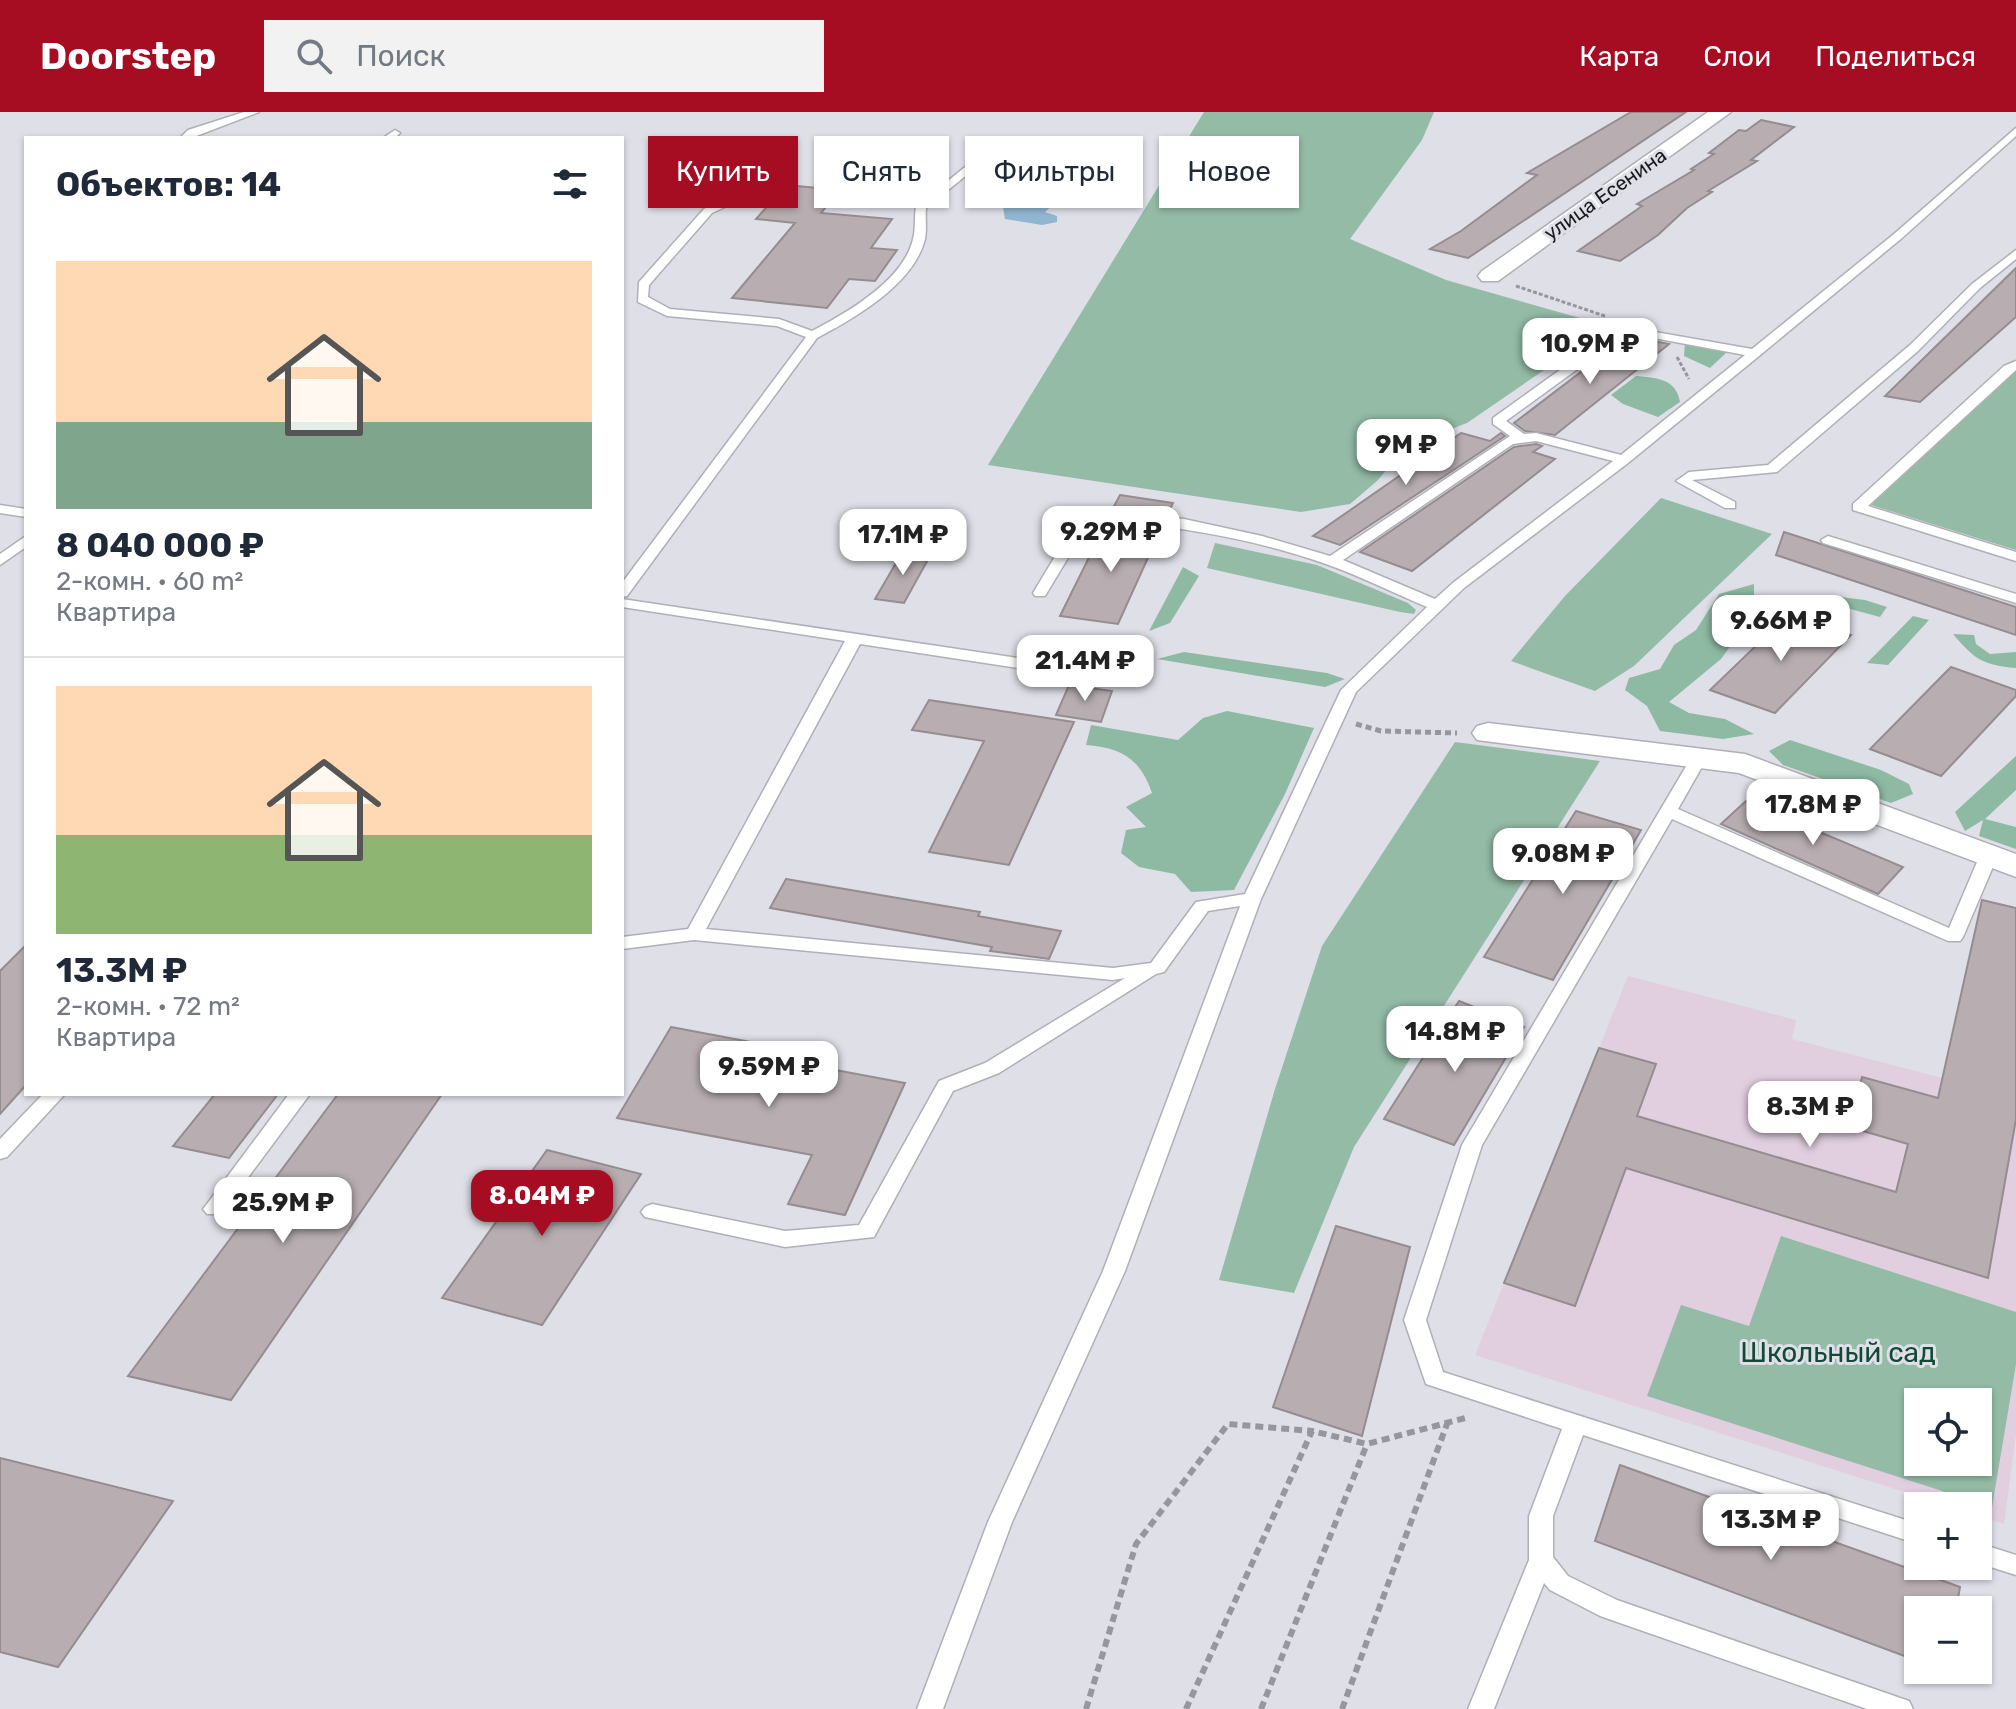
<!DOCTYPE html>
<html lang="ru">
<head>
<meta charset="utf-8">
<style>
  body { margin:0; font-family:Rubik,sans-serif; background:#f2f2f3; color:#1f2937; height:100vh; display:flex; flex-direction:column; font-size:30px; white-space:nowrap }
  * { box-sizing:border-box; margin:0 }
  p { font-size:26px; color:#747a83 }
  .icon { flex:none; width:44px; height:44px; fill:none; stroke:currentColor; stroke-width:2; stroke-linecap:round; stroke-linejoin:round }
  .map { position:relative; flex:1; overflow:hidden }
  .details { position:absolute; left:24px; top:24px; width:600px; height:960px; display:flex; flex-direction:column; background:#fff; border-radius:0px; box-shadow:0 2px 6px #0004 }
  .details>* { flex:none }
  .banner { position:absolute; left:648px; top:24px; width:760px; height:72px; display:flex; gap:16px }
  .tools { position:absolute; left:1904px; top:1276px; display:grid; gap:16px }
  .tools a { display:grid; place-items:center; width:88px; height:88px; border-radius:0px; background:#fff; box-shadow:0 2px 6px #0004; font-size:40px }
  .price { position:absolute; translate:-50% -68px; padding:0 18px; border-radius:16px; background:#fff; color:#222; font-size:26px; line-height:52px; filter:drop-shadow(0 2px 4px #0008) }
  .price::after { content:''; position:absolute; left:50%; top:48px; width:24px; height:18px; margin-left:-12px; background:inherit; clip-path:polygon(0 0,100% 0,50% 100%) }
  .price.selected { background:#a60c22; color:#fff }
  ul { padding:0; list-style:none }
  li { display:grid; align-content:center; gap:16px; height:424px; padding:0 32px }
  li+li { border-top:2px solid #e0e1e3 }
  li span { display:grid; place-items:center; height:248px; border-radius:0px; color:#555 }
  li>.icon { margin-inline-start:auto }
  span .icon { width:144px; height:144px; fill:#fffc; stroke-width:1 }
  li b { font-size:34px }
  h2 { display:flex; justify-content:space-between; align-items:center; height:96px; padding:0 32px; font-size:34px }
  .chip { padding:0 28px; border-radius:0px; background:#fff; box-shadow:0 2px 6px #0004; font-size:28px; line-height:72px }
  .chip.selected { background:#a60c22; color:#fff }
  header { display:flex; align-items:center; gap:48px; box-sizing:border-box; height:112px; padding:0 40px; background:#a60c22; color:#fff }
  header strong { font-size:38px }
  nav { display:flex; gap:44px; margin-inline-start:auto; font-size:28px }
  .search { width:560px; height:72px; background:#f2f2f3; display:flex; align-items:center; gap:20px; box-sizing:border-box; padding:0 28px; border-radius:0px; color:#747a83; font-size:30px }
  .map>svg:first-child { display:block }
  .education { fill:#e1cfe0; fill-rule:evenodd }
  .green { fill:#93bba6; fill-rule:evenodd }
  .forest { fill:#8ebaa4 }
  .water { fill:#90b6d1 }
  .building { fill:#b8aeb2; stroke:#958c8f; stroke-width:2 }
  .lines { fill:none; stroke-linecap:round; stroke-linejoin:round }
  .lane-casing { stroke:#afafb7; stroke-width:3 }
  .street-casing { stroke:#afafb7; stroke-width:3 }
  .path-far2 { stroke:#96969c; stroke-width:3; stroke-dasharray:4 2; stroke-linecap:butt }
  .path-far1 { stroke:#96969c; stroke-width:5; stroke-dasharray:6 4; stroke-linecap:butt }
  .path { stroke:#96969c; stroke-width:6; stroke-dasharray:8 5; stroke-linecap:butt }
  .lane { fill:#fff; fill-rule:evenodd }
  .street { fill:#fff; fill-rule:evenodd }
  .labels { text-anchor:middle; stroke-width:6; stroke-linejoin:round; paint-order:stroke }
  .far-street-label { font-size:20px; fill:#1a1a1d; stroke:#dfdfe8 }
  .near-park-label { font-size:28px; fill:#124a33; stroke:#dfdfe8 }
</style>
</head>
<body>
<header>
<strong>Doorstep</strong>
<div class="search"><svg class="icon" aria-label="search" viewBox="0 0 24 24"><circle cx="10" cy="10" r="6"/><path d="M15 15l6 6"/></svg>Поиск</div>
<nav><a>Карта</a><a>Слои</a><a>Поделиться</a></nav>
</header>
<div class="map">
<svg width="2016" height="1597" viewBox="0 0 2016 1597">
  <rect width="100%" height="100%" fill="#dfdfe8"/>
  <path class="education" d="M1628 864 1796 908 1792 927 2016 985V1322L2004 1412 1978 1404V1394H1948L1475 1243ZM1918 1290H1978V1350H1918Z"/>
  <g class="green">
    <polygon points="1204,0 1434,0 1422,28 1350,127 1446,168 1608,214 1467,311 1407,334 1377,369 1350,392 1301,400 988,353"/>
    <polygon points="2016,259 2016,438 1871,393"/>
    <polygon points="1661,386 1772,422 1634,554 1595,579 1511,549 1565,484"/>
    <polygon points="1215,431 1317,453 1408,491 1416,498 1414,502 1400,500 1207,456"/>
    <polygon points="1455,630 1600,649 1354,1035 1294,1181 1219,1168 1275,977 1322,834"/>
    <path d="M1781 1124 2016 1200V1252L1992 1395 1647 1284 1681 1193 1749 1214ZM1918 1290H1978V1350H1918Z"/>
  </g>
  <g class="forest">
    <polygon points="1685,230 1726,238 1726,241 1710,256 1684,244"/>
    <path d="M1636 264C1656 266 1676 266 1680 290L1658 305 1623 292 1611 283Z"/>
    <polygon points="1183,455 1199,464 1170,511 1149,519"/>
    <polygon points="1754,472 1754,501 1721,547 1669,590 1689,601 1725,607 1754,622 1723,627 1660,619 1647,594 1625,578 1629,566 1660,557 1674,533 1696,518 1719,482"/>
    <polygon points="1832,484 1865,488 1887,495 1880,505 1821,489"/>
    <polygon points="1913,504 1929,508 1888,553 1867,551"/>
    <path d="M1953 522 1974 523 1976 532 1990 542 2016 540V556C1983 553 1975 548 1953 522Z"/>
    <polygon points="1184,540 1327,561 1345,567 1325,575 1157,547"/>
    <path d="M1227 599 1314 616 1285 682 1234 778 1191 780 1175 762 1139 755 1121 741 1126 718 1146 715 1126 695 1152 681C1140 646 1121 636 1086 633L1091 613 1178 628 1203 606Z"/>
    <polygon points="1790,628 1881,658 1909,672 1913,682 1891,691 1783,653 1769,639"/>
    <polygon points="2016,644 2016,678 1985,707 2016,715 2016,737 1979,724 1983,708 1965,719 1955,700"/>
  </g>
  <polygon class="water" points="1045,88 1055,91 1045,100 1057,104 1057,110 1042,113 1005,107 1003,95 1023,89"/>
  <g class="building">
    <polygon points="1631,0 1686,0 1468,146 1430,137 1461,119 1537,63 1527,61"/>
    <polygon points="1761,8 1794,15 1751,48 1757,49 1708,79 1712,80 1687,96 1658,123 1620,149 1578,139 1642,94 1637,92 1694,58 1691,57 1714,42 1709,41 1739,18 1746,19"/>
    <polygon points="786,73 840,78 821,101 892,107 871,136 897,138 875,169 849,167 827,196 732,186 795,111 756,107"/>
    <polygon points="2016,156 2016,205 1920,290 1885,284"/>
    <polygon points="1628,224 1669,232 1555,323 1525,319 1514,311"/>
    <polygon points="1461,321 1490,329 1501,321 1505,324 1340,433 1313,424"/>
    <polygon points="1536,332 1542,334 1533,340 1555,347 1412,459 1360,440 1514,335"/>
    <polygon points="1120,383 1173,391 1167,403 1112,398"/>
    <polygon points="1106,411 1161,417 1118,512 1060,504"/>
    <polygon points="1784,420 2016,495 2016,523 1776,443"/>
    <polygon points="903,439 931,442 904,491 875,487"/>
    <polygon points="1789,502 1851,523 1775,601 1710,578"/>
    <polygon points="1951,555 2016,578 2016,584 1941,664 1870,637"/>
    <polygon points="1069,573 1112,579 1101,610 1056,603"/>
    <polygon points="929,588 1074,610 1009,753 929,740 984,629 912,618"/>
    <polygon points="1746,689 1903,755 1878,782 1721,712"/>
    <polygon points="1576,699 1641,718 1553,868 1484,845"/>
    <polygon points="786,767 980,800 978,804 1061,819 1049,847 990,839 992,835 770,796"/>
    <polygon points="1982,788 2016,796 2016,1007 1988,1166 1626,1056 1575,1194 1504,1171 1599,936 1656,952 1637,1004 1896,1080 1908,1032 1849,1015 1862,965 1938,986"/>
    <polygon points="26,833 26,973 0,1002 0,859"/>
    <polygon points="1459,889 1524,915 1454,1033 1384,1007"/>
    <polygon points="671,915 756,931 750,942 905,971 845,1103 788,1092 812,1043 617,1006"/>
    <polygon points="215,982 278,982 229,1046 173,1034"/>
    <polygon points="338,982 442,982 231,1288 128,1264"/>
    <polygon points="547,1038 641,1062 542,1213 442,1186"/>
    <polygon points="1336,1114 1410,1135 1362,1324 1273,1295"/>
    <polygon points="0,1346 173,1389 58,1555 0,1540"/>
    <polygon points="1620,1353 1960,1475 1956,1498 1918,1498 1918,1549 1595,1429"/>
  </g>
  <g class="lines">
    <defs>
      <g id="lane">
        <polygon points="244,0 259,0 191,26 180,26 188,18"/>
        <path d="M2016 16V24L1902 126 1759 244 1628 351 1464 476 1356 580 1261 787 1125 1159 1012 1410 943 1597H917L988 1410 1103 1159 1240 794 1208 799 1164 860 1156 862 999 961 953 979 874 1125 785 1135 645 1105 641 1100 645 1095 652 1092 785 1119 859 1113 939 969 985 951 1125 866 1113 868 694 828 622 837V825L688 817 845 529 622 495V487L1031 548 1039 553 1031 558 860 532 706 817 1113 856 1151 851 1196 790 1245 782 1341 578 1427 495C1394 481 1360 464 1326 452 1250 425 1172 414 1092 406L1045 484H1035L1033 481 1083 398 1184 407 1262 424 1330 444 1510 324 1493 312V306L1621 214 1752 237 1894 122ZM1627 221 1745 243 1621 343 1536 321 1524 322 1506 309ZM1536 329 1613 349 1454 470 1435 487 1343 448 1513 332Z"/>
        <polygon points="395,18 400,21 395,26 383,26"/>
        <path d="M965 55 974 57 926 96C925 106 927 117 925 127 914 172 855 206 817 226L627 484 622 485V471L806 225 777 214 667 204 638 190 639 170 704 97 770 66H778V70L712 101 649 173 648 185 670 197 779 207 812 219C847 201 904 168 913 127 916 117 914 105 916 95Z"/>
        <polygon points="2016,138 2016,147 1980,176 1918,239 1777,360 1692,368 1735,390 1735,396 1725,396 1676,369 1689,360 1768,353 1910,233 1972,172"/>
        <polygon points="2016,249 2016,258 1868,394 2016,440 2016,449 1853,398 1853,392 2004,254"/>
        <polygon points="0,393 26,397 26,405 0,401"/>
        <polygon points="26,424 26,435 0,453 0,442"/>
        <polygon points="1828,424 2016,482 2016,491 1823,431 1821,428"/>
        <polygon points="1699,641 1707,646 1678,697 1949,816 1980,743 1983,739 1995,739 1998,743 1963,825 1960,829 1948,829 1672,707 1482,1033 1426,1208 1443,1260 1918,1412 1918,1432 1583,1323 1553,1404 1553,1445 1568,1464 1617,1488 1909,1589 1913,1597 1867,1597 1600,1504 1550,1478 1544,1471 1494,1597 1468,1597 1529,1448 1529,1404 1562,1317 1426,1272 1404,1208 1462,1033 1691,646"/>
        <polygon points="43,982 65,982 7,1045 0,1047 0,1027"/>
        <polygon points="289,982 310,982 221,1102 207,1102 203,1097 207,1092"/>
        <polygon points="1978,1431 2016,1443 2016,1463 1978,1451"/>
      </g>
      <g id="street">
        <polygon points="1708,0 1731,0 1498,169 1482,169 1478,164 1482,159"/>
        <polygon points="1488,611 1745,642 2016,742 2016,765 1739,661 1477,628 1472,621 1477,614"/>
      </g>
    </defs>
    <use href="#lane" class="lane-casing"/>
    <use href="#street" class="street-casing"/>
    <g class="path-far2">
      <polyline points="1516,174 1605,204"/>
      <polyline points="1677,245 1689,267"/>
    </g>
    <polyline class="path-far1" points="1356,612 1381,619 1457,621"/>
    <g class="path">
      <polyline points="1086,1597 1136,1432 1228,1312 1312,1319"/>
      <polyline points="1186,1597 1312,1319 1367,1332 1469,1305"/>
      <polyline points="1261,1597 1367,1332"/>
      <polyline points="1342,1597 1447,1312"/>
    </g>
    <use href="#lane" class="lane"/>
    <use href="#street" class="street"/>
  </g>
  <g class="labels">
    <g class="far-street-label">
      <text transform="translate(1605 82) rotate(-35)" y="7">улица Есенина</text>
    </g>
    <g class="near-park-label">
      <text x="1838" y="1250">Школьный сад</text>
    </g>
  </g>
</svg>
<div class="tools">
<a><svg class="icon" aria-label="locate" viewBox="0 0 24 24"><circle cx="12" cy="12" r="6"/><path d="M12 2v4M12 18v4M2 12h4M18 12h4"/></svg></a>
<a>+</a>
<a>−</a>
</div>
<b class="price" style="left:1590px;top:274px">10.9M ₽</b>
<b class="price" style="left:1406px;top:375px">9M ₽</b>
<b class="price" style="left:1111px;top:462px">9.29M ₽</b>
<b class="price" style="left:903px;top:465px">17.1M ₽</b>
<b class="price" style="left:1781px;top:551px">9.66M ₽</b>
<b class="price" style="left:1085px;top:591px">21.4M ₽</b>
<b class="price" style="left:1813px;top:735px">17.8M ₽</b>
<b class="price" style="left:1563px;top:784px">9.08M ₽</b>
<b class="price" style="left:1455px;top:962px">14.8M ₽</b>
<b class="price" style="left:769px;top:997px">9.59M ₽</b>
<b class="price" style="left:1810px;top:1037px">8.3M ₽</b>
<b class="price selected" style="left:542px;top:1126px">8.04M ₽</b>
<b class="price" style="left:283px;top:1133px">25.9M ₽</b>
<b class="price" style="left:1771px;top:1450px">13.3M ₽</b>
<div class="banner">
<a class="chip selected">Купить</a>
<a class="chip">Снять</a>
<a class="chip">Фильтры</a>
<a class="chip">Новое</a>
</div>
<section class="details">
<h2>Объектов: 14<svg class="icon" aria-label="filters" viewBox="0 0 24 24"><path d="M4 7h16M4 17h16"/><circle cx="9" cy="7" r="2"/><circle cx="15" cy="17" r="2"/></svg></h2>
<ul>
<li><span style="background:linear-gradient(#ffd9b3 65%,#7fa58c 0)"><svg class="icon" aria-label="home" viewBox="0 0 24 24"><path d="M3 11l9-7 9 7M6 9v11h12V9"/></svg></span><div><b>8 040 000 ₽</b><p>2-комн. · 60 m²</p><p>Квартира</p></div></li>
<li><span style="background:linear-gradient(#ffd9b3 60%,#8fb573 0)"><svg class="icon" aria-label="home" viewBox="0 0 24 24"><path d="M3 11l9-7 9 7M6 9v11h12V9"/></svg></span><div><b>13.3M ₽</b><p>2-комн. · 72 m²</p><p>Квартира</p></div></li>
</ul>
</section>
</div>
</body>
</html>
